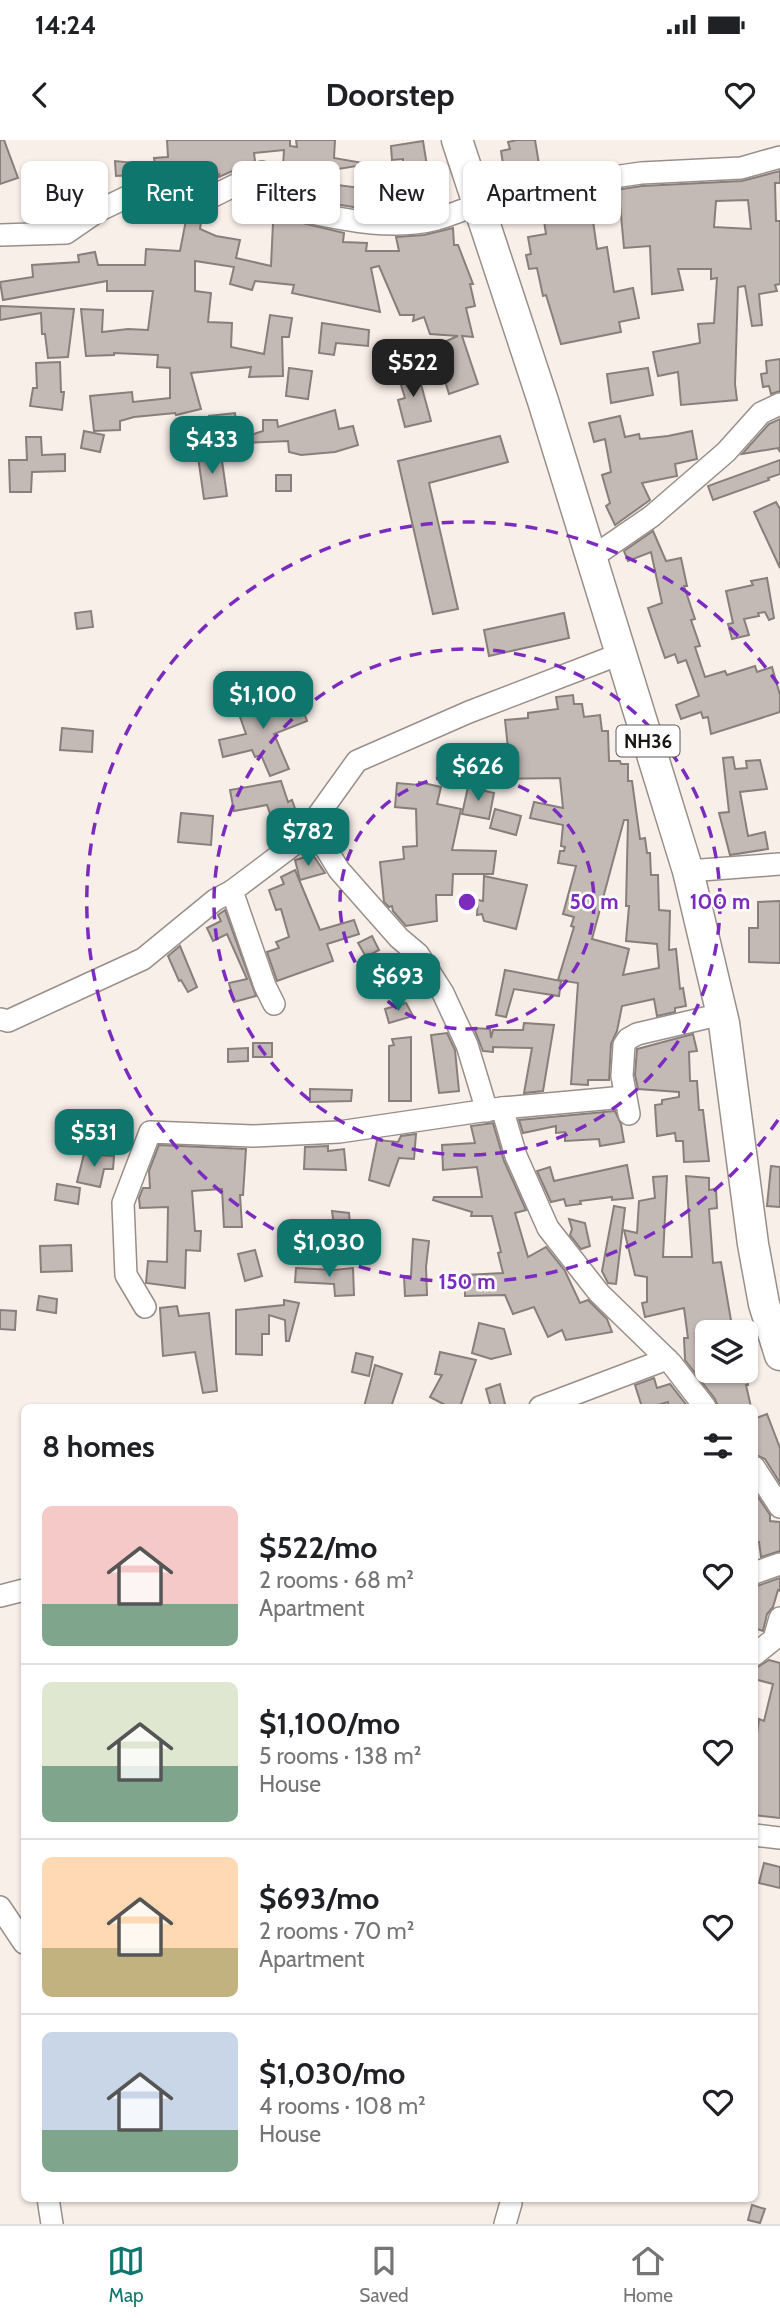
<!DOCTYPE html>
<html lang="en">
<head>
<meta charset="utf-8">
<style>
  body { margin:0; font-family:Cabin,sans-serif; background:#f6f6f6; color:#202124; height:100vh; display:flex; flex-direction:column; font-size:26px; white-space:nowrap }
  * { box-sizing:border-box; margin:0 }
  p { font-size:23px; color:#757577 }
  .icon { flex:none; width:38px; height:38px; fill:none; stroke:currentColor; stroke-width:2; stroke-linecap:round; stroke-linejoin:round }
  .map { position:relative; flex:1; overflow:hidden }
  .details { position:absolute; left:21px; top:1264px; width:737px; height:798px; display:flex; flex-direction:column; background:#fff; border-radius:10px; box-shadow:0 2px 5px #0004 }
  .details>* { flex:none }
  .hud { position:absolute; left:21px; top:21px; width:738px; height:63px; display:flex; gap:14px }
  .fabs { position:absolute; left:695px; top:1180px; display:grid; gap:14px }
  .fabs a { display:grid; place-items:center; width:63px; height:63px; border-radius:10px; background:#fff; box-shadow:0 2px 5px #0004; font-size:35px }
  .price { position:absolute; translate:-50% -60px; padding:0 16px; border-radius:14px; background:#0f766e; color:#fff; font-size:23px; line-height:46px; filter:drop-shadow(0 2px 4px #0008) }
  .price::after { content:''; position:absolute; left:50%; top:42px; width:21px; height:16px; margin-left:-10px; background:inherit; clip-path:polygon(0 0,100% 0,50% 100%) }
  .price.active { background:#222; color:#fff }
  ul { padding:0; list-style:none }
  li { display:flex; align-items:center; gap:21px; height:175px; padding:0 21px }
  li+li { border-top:2px solid #e0e0e0 }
  li span { display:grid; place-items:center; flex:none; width:196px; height:140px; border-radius:10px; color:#555 }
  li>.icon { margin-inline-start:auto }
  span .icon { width:84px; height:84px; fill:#fffc; stroke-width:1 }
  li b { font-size:30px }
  h2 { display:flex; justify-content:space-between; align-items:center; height:84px; padding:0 21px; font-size:30px }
  .chip { padding:0 24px; border-radius:10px; background:#fff; box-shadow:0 2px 5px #0004; font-size:24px; line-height:63px }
  .chip.active { background:#0f766e; color:#fff }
  .status { display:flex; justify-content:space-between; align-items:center; height:49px; padding:0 35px; background:#fff; direction:ltr }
  .status svg { height:19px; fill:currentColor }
  header { display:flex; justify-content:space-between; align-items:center; height:91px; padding:0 21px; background:#fff; font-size:32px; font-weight:800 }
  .menu { display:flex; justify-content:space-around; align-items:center; height:98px; border-top:2px solid #e0e0e0; background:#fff; font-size:19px; color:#757577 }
  .menu a { display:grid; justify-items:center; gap:4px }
  .menu .active { color:#0f766e }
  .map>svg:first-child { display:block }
  .building { fill:#c4bab5; stroke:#887f7a; stroke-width:2; fill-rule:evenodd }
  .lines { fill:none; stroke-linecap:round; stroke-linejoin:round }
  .minor-casing { stroke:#988f8a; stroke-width:24 }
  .highway-casing { stroke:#988f8a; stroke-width:33 }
  .minor { stroke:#fff; stroke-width:21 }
  .highway { stroke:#fff; stroke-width:30 }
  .ring { fill:none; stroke:#7b2cbf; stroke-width:3.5; stroke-dasharray:12 9 }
  .labels { text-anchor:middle; stroke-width:5; stroke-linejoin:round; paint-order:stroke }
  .shield { fill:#fefefe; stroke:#5e5c5a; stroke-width:2 }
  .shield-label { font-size:19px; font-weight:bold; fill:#191614 }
  .centre { fill:#7b2cbf; stroke:#fefefe; stroke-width:3.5 }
  .ring-label { font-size:21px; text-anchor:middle; font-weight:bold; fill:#7b2cbf; stroke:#fefefe; stroke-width:5; stroke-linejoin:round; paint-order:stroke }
</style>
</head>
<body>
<div class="status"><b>14:24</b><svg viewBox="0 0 49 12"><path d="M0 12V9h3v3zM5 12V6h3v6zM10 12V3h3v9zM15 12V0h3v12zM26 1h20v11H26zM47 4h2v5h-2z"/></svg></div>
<header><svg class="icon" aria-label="back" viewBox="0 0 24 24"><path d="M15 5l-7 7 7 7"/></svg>Doorstep<svg class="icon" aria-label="heart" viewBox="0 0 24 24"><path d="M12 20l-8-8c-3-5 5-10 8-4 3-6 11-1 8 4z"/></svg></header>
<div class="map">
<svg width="780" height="2084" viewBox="0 0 780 2084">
  <rect width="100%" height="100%" fill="#f9efe9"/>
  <g class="building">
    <polygon points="0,0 4,0 18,38 0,44"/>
    <polygon points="167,0 290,0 290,6 297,7 296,0 335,0 334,18 363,23 363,25 283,38 369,49 366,69 304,59 297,64 294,70 295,77 299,82 344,93 343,102 367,103 366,111 399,111 396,97 424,95 453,88 454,105 458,105 473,144 470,144 475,166 466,168 473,197 462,196 478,244 449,254 434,206 458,196 430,194 424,177 413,181 414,175 400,175 379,126 371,128 380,172 292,153 294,145 255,141 252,150 230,144 234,127 195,121 195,151 211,153 208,182 232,183 231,207 264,214 270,175 292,178 289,197 282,197 283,236 249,237 251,227 191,233 201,269 176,275 175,273 134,277 120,281 120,290 94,291 90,256 132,252 133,262 170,258 170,228 157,227 158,215 114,213 114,215 86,216 81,169 103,170 102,192 128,189 148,190 153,151 107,151 107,141 3,160 0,142 33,137 32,125 79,122 78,115 95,112 98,125 145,125 146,109 180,111 186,80 201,82 200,89 216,96 240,100 236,118 271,126 273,83 264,80 268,65 236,69 235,60 272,40 282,41 284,10 254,13 255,21 219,37 219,34 195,38 195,36 150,38 149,44 132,43 133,35 116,36 115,21 155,25 154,18 168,17"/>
    <polygon points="517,0 535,0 540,30 514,34 512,23 503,24 501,11 510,9 508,2"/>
    <polygon points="423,1 427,26 436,27 434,53 414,52 415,70 393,71 393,55 401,55 403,19 392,20 391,6"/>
    <path d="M780 31V43H775L776 81H780V144L775 145 777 151 759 154 762 185 752 186 745 146 738 147 735 244 737 260 681 265 678 232 658 236 653 212 700 203 698 184 714 183 717 138 711 139V129H678L683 150 652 154 650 106 624 108 620 64 591 67 597 109 607 107 614 152 633 148 639 178 619 182 621 192 561 204 546 155 543 156 537 128 529 129 526 115 531 114 528 97 546 94 541 61 642 46 742 41ZM748 60 751 89 714 87 716 61Z"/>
    <polygon points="0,166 74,169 68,217 48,218 45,194 42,194 41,173 0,180"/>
    <polygon points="322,183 369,190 368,206 336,203 334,215 319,213"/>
    <polygon points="390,218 392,231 377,234 374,220"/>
    <polygon points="780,219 780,251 771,254 769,246 763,247 761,234 767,233 766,221"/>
    <polygon points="60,222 61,252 64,252 62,270 30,266 33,248 37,248 36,223"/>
    <polygon points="416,226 431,281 405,287 398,260 405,258 397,232"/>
    <polygon points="289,228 312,231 308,259 286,256"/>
    <polygon points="648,228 653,255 611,263 607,234"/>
    <polygon points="335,270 339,289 353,286 358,305 335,312 301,315 289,312 288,301 242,303 241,298 263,291 263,280 277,280 278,287"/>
    <polygon points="235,273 238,301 212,304 209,276"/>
    <polygon points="620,276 625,297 639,294 640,299 668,296 692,291 697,319 675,324 677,336 642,343 650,360 615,385 606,366 610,363 602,335 611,332 605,299 594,302 589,283"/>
    <polygon points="780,279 780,312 778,308 742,314 769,284"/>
    <polygon points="84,291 104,295 100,312 81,308"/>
    <polygon points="500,296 508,322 429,343 458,469 433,474 398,321"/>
    <polygon points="26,297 41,297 42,315 65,314 65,331 32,332 31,352 10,352 9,320 27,320"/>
    <polygon points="221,314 227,356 204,359 198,317"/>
    <polygon points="780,320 780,334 768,338 769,340 713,360 708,346"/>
    <rect x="276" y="335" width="15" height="16"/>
    <polygon points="776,362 780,369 780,428 754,372"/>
    <polygon points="653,391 666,421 681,418 687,446 684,446 695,479 691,480 700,506 695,507 705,537 725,531 727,535 755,526 757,532 772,527 780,555 780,572 711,594 708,577 703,578 701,572 681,579 676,565 699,556 686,520 678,523 675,514 665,518 656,492 648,468 662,463 651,412 628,421 624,411"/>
    <polygon points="767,438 774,478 769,480 765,472 758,473 759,476 744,479 749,495 732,499 728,484 733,483 726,451 753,445 751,441"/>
    <polygon points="91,471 93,487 77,489 75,473"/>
    <polygon points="564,473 569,498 489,516 484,490"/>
    <polygon points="255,550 260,567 267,565 269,574 300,561 307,581 274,594 289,629 270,636 261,615 255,617 252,610 223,617 219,600 246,594 233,557"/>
    <path d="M573 555 574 564H582L584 577 600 575 602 591H608L609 621H620L621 624H628V641H632L640 699 645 698 647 713H650L651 735H658L659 770 670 771 669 810 676 809 680 849 683 848 686 866 675 868V872L657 876 654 859 622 866 617 891 611 904 609 940H588V945L571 944 578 843 558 840 574 787 571 786 574 777 563 774 576 726 558 723 560 711H564L565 707 561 706 563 685 530 678 534 662 563 668 560 638 478 639 480 616 509 618 505 580 528 578V573L558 569 556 557ZM624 680H628L626 766H629L626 801 657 804 659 828 623 835 629 809 592 799Z"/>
    <polygon points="62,588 93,591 92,612 60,610"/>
    <polygon points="733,617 735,629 747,628 746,621 760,620 767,649 740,652 748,696 765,692 768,709 730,715 719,673 729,672 723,618"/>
    <polygon points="281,641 288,662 292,660 299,680 295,685 276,691 267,665 234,671 230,650"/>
    <polygon points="419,642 441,647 437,664 461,669 452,710 496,711 493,734 453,734 452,755 436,755 437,781 406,786 393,771 392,766 389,767 384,762 380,722 404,719 403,707 417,706 416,669 395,667 397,643 419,645"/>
    <polygon points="468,647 494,653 489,679 462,674"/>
    <polygon points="495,669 521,676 516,695 490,688"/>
    <polygon points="181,673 213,676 211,705 178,702"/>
    <polygon points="313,715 325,733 300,740 295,720"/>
    <polygon points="295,730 320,790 354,780 359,794 327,804 333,821 277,841 267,812 279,808 276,802 289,797 281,769 276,770 269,750 284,744 281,737"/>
    <polygon points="484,736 527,745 516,789 484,781 482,774 477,775 478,760 483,761"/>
    <polygon points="780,761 780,823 749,822 749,788 758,788 758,762"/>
    <polygon points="225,770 256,856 234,862 229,843 247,839 227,794 213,801 207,788 221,781 218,775"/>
    <polygon points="372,796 379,810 366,817 358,803"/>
    <polygon points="180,806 197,847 188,852 181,840 179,841 168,816"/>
    <polygon points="505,830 561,841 559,856 514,849 506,877 496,875"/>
    <polygon points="406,863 413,876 389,883 385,869"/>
    <polygon points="524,883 554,885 543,951 524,953 532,908 493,907 493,912 483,911 474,888 490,889 491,898 493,890 523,890"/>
    <polygon points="447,893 455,910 459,951 439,953 431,895"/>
    <polygon points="693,894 697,911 689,912 690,941 697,941 699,970 703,970 709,1021 684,1022 683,1001 676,1001 675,993 657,996 655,965 662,964 662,960 679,957 679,952 638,949 635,935 637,909"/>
    <polygon points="411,897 411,961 389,961 389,906 394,905 392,899"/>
    <rect x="253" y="903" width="19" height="14"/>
    <polygon points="248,908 248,921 228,922 228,909"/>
    <polygon points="310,949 352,950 351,961 310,962"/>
    <polygon points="615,971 621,984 624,1002 600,1006 599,999 565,1001 565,992 556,993 556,986 523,993 519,980"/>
    <polygon points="493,983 504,1021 526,1070 515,1073 528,1117 546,1107 565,1131 580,1163 588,1160 607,1179 612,1192 566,1200 562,1190 548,1197 534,1167 513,1174 505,1155 465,1156 465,1135 503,1133 498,1113 501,1112 492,1076 471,1076 472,1072 433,1060 434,1057 482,1057 477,1027 443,1030 442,1005 475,1003 471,986"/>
    <polygon points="416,994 414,1019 399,1018 389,1046 369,1040 377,1000 398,1002 401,996"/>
    <polygon points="159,1005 246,1009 243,1055 240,1055 242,1087 224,1087 222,1049 192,1051 195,1091 201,1091 200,1111 186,1110 185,1148 146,1143 148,1121 167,1122 168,1067 140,1068 139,1058 143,1048 150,1048 149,1031"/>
    <polygon points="328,1006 328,1011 344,1009 346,1030 304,1029 305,1007"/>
    <polygon points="84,1014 114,1016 113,1029 104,1029 100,1047 77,1042"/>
    <polygon points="627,1025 633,1058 612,1060 612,1057 580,1061 581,1064 566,1066 564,1059 551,1062 537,1031 550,1027 554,1041"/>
    <polygon points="771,1026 780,1027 780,1067 767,1066"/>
    <polygon points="667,1036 663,1117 692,1117 686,1036 709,1038 709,1050 716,1049 717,1068 709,1069 713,1123 721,1122 733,1192 707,1192 707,1230 745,1230 748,1245 746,1245 751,1267 718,1267 715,1259 685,1220 684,1198 688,1198 684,1168 645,1177 642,1163 647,1162 647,1137 635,1135 624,1090 637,1093 639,1061 655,1058 653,1037"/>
    <polygon points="57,1044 80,1048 78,1064 55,1060"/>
    <polygon points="614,1066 625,1068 616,1144 608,1143 602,1131"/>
    <polygon points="332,1071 349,1073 351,1095 335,1093"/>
    <polygon points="569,1079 585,1083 590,1106 581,1109 570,1095 572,1089"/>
    <polygon points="413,1099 429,1101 426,1127 427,1155 405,1156 404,1136 411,1136"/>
    <polygon points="71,1105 72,1131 41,1132 40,1106"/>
    <polygon points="255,1110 262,1136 245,1141 238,1114"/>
    <polygon points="296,1128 334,1130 353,1128 354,1155 335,1156 334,1144 295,1142"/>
    <polygon points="39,1156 57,1159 56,1173 37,1170"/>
    <polygon points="284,1160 299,1163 289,1201 286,1201 285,1180 269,1175 269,1194 262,1194 262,1215 236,1214 236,1170 284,1165"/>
    <polygon points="177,1166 179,1176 209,1173 217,1251 203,1253 195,1212 163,1216 160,1168"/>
    <polygon points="0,1170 16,1171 15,1190 0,1189"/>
    <polygon points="479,1183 504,1189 511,1214 491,1219 472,1213"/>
    <polygon points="440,1212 476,1220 460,1267 449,1267 430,1257 442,1235 435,1234"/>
    <polygon points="356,1213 373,1217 369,1236 352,1232"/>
    <polygon points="375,1225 402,1234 391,1267 364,1267"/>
    <polygon points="654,1238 657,1248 670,1244 688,1267 669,1267 668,1262 651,1267 642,1267 635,1245"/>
    <polygon points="500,1244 505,1264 499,1267 491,1267 486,1249"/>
    <polygon points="767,1274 780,1308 780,1343 765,1319 754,1314 754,1279"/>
    <polygon points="754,1351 770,1375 770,1381 780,1382 780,1411 761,1417 759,1402 754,1402"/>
    <polygon points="780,1438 780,1451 778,1450 773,1467 767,1474 763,1491 754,1488 754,1465 757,1446"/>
    <polygon points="769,1520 780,1523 780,1678 754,1675 754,1616 759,1579 764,1581 773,1544 754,1539 754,1536 756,1528"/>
    <polygon points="764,1723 780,1727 780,1748 759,1743"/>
    <polygon points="752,2065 765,2069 760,2083 748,2080"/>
  </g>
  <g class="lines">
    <defs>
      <g id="minor">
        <polyline points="477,57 641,33 741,28 780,17"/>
        <path d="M307 72C349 81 395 90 437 79 451 75 465 69 479 64"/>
        <polyline points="0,95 66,93 98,71 127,57 172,62 201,62 262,32"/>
        <polyline points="591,418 652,376 726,312 761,273 780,264"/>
        <polyline points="305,693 325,707 339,730 399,798 418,814 443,853 467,905 487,971"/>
        <polyline points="688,731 780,724"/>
        <polyline points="232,751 265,846 274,864"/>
        <polyline points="0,879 8,881 143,819 215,760 232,751 301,699 357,621 469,572 620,514"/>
        <polyline points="502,968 516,1016 548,1088 599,1153 671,1223 705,1267"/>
        <polyline points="629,974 622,936 624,905 628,899 637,894 722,874"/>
        <polyline points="145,1167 126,1135 123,1063 150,992 253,996 339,992 502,968 625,957"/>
        <polyline points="540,1267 667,1219"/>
        <polyline points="754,1327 780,1367"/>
        <polyline points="754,1433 780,1424"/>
        <polyline points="0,1456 24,1450"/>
        <polyline points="754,1515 774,1499 780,1478"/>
        <polyline points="754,1695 780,1698"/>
        <polyline points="0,1767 24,1803"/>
        <polyline points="48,2058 52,2084"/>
        <polyline points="505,2084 511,2063 510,2058"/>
      </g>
      <polyline id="highway" points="457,0 543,261 688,731 724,883 753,1104 764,1164 780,1215"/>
    </defs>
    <use href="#minor" class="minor-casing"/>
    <use href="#highway" class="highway-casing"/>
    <use href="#minor" class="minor"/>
    <use href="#highway" class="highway"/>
  </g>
  <g class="ring">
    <circle cx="467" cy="762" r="127"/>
    <circle cx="467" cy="762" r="253"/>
    <path d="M778 980A380 380 0 1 1 778 544"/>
  </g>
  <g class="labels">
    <rect class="shield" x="616.5" y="585.5" width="63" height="31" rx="5"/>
    <g class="shield-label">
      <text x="648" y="608">NH36</text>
    </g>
  </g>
  <circle cx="467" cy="762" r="10" class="centre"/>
  <g class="ring-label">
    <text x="594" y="769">50 m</text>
    <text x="720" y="769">100 m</text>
    <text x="467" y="1149">150 m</text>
  </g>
</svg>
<div class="fabs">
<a><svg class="icon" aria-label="layers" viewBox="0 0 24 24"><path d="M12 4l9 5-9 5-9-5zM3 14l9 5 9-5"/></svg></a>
</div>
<b class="price active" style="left:413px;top:259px">$522</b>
<b class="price" style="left:212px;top:336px">$433</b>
<b class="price" style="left:263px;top:591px">$1,100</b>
<b class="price" style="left:478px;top:663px">$626</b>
<b class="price" style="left:308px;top:728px">$782</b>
<b class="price" style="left:398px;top:873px">$693</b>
<b class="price" style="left:94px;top:1029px">$531</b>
<b class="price" style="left:329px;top:1139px">$1,030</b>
<div class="hud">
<a class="chip">Buy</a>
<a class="chip active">Rent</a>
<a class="chip">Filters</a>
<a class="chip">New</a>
<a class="chip">Apartment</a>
</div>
<section class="details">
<h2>8 homes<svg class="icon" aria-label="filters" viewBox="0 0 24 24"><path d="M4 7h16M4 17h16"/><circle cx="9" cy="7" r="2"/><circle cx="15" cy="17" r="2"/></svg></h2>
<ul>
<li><span style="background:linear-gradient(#f6c9c9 70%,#7fa58c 0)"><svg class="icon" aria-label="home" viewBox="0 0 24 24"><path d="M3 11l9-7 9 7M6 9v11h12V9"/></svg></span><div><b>$522/mo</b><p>2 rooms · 68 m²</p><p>Apartment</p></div><svg class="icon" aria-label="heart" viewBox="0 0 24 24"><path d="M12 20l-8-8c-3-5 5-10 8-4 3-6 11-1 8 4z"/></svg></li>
<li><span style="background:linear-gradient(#dfe7d0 60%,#7fa58c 0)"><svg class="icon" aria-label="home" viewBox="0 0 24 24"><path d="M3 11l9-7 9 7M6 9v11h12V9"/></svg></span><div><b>$1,100/mo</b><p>5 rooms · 138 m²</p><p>House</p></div><svg class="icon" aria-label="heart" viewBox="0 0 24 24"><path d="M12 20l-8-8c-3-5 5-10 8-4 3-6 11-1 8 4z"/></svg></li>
<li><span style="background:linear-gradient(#ffd9b3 65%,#c2b280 0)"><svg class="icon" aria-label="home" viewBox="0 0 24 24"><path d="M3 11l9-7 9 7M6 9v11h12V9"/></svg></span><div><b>$693/mo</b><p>2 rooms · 70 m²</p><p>Apartment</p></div><svg class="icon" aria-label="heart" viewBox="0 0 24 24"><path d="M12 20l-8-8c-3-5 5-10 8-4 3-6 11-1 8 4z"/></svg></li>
<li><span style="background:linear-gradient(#c9d6e8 70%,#7fa58c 0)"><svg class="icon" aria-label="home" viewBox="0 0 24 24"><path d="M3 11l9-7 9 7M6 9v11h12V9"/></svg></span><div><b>$1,030/mo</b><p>4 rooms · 108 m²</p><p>House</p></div><svg class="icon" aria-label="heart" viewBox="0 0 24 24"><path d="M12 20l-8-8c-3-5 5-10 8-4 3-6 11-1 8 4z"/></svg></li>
</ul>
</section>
</div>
<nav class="menu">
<a class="active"><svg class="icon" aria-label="map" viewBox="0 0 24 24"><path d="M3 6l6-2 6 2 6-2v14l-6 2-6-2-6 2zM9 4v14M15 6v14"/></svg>Map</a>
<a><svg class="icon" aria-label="saved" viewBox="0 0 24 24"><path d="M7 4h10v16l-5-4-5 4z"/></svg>Saved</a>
<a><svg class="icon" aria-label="home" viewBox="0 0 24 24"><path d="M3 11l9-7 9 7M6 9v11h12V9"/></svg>Home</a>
</nav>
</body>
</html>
